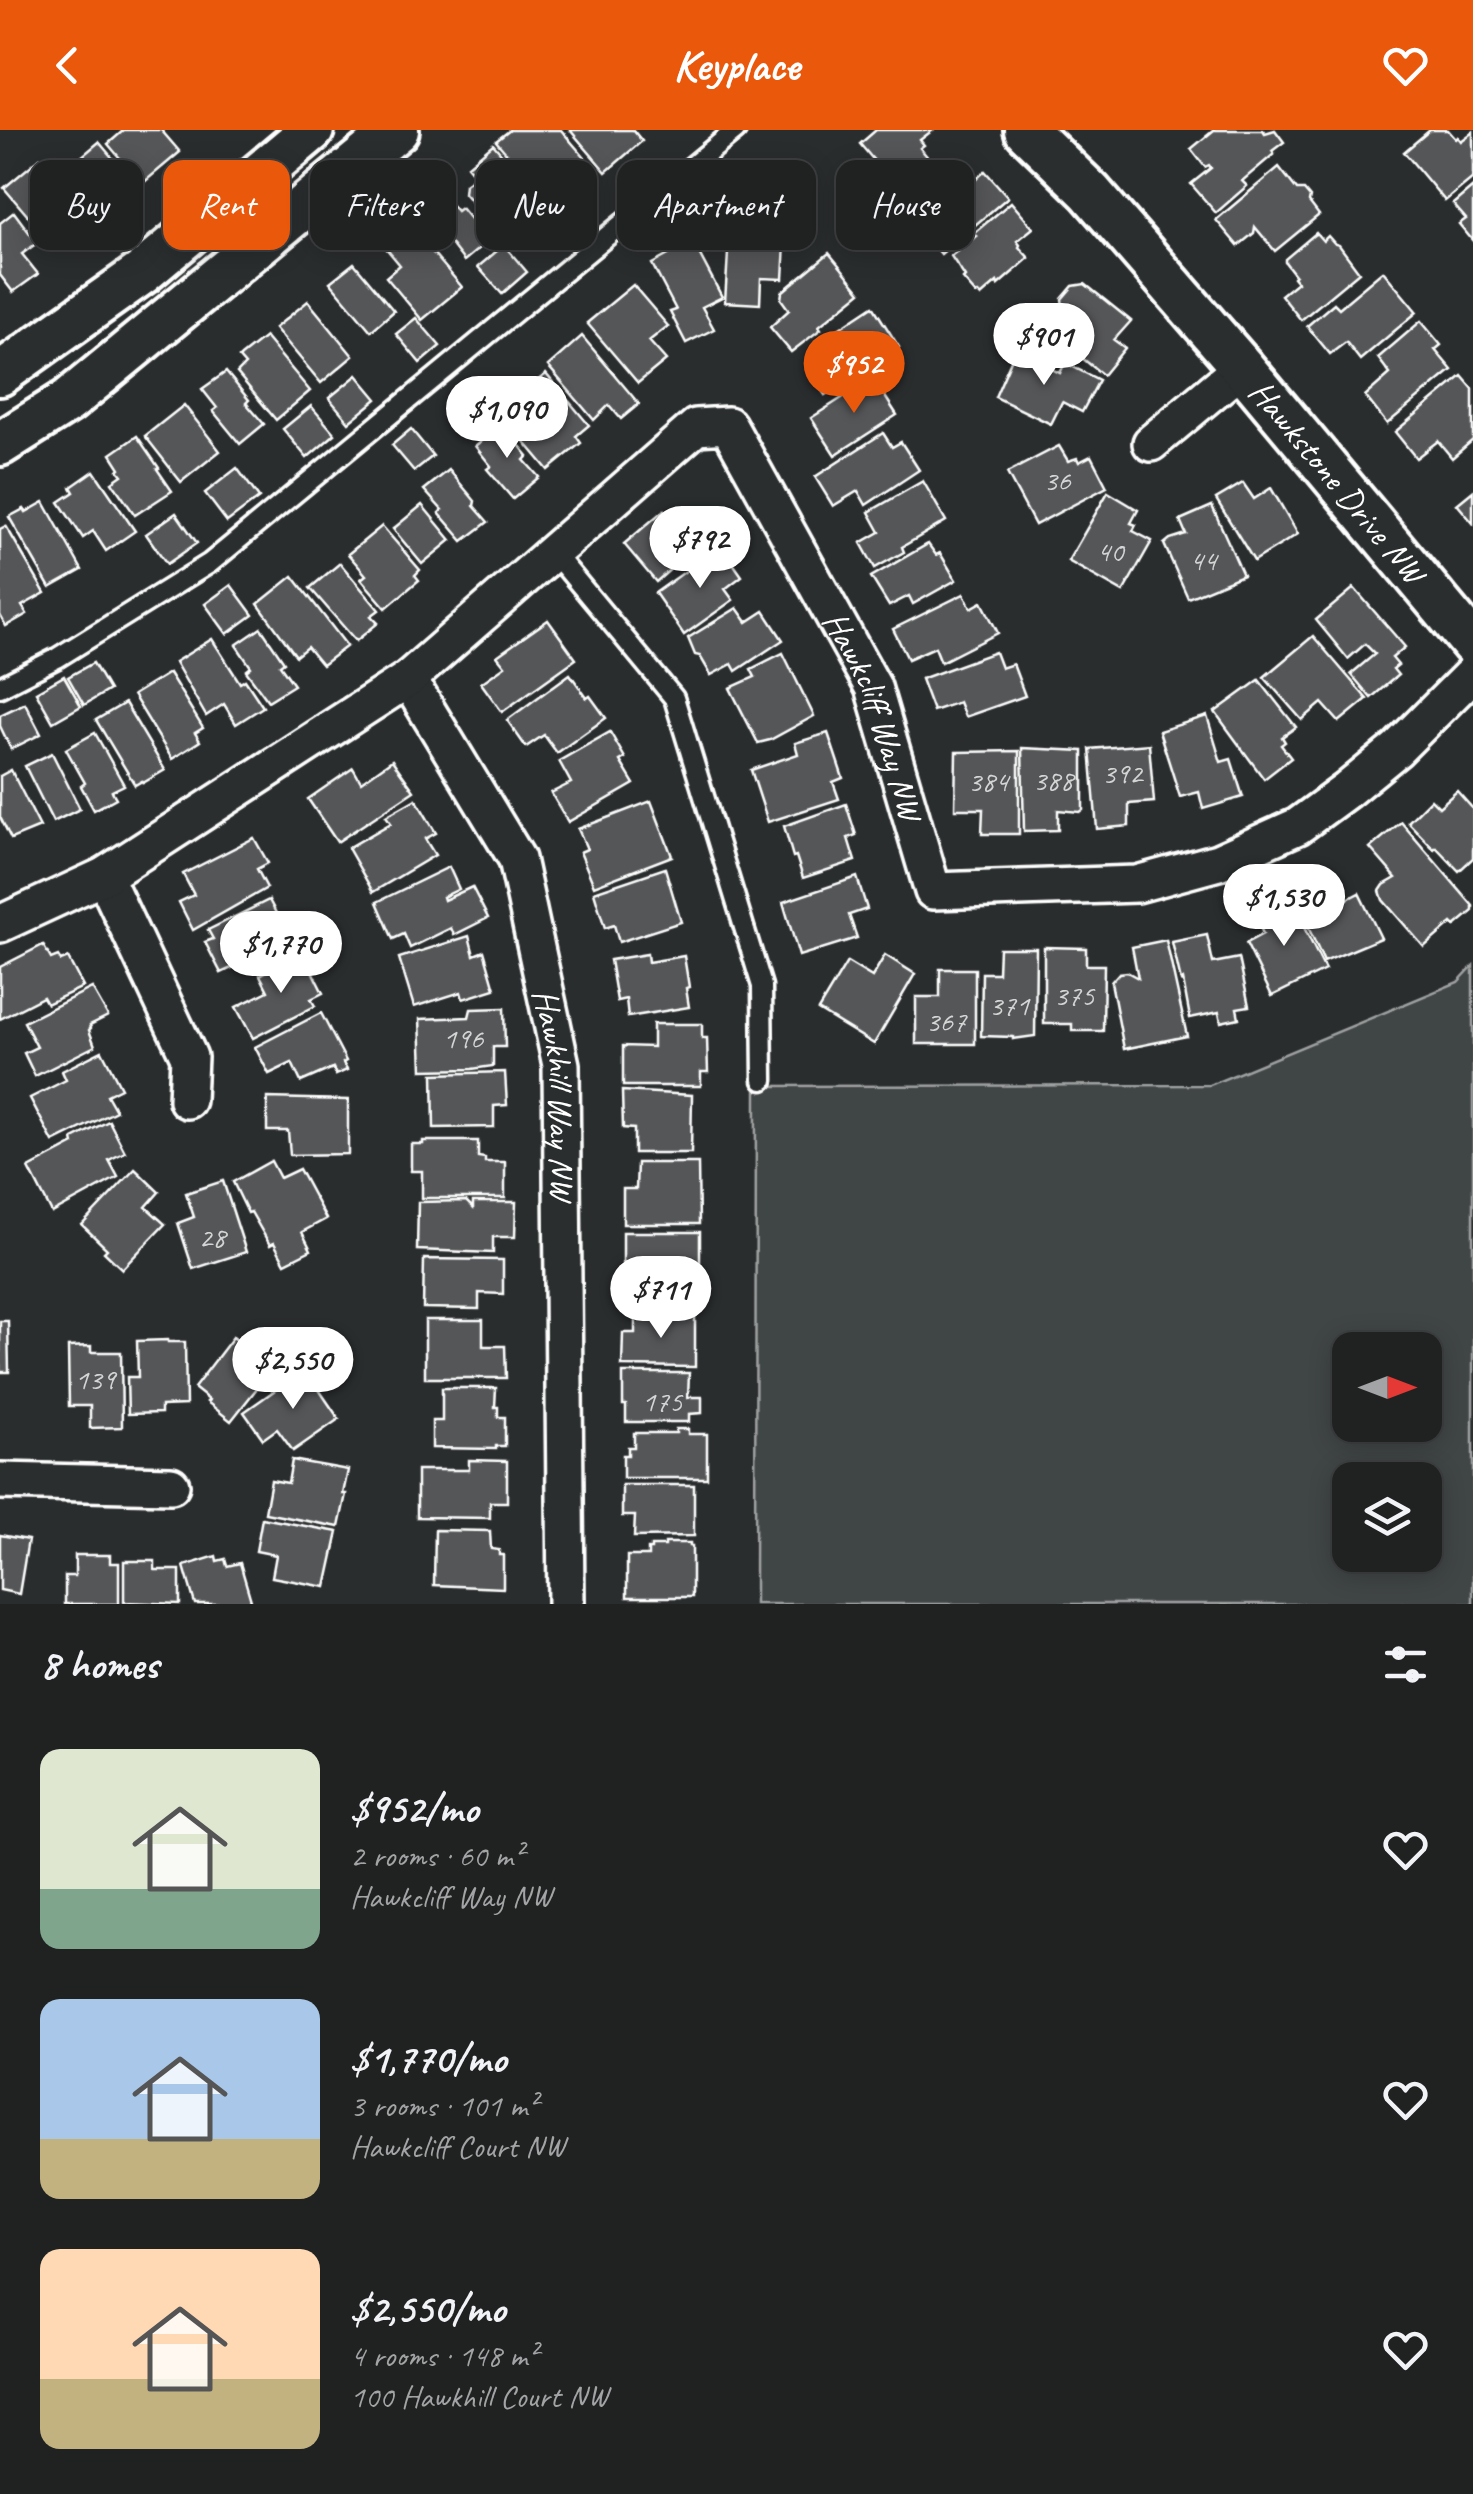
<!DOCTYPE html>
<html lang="en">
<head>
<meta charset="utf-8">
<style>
  body { margin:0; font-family:Caveat,sans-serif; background:#282a2a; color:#f1f3f6; height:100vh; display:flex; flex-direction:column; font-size:38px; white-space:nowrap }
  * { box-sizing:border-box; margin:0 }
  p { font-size:32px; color:#a2a4a5 }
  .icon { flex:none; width:55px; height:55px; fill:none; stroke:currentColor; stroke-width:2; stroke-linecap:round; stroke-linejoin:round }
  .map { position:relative; height:1474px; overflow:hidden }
  .details { display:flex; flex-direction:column; background:#202222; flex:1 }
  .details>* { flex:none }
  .top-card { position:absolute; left:30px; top:30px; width:1415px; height:90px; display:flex; gap:20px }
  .needle { width:65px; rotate:90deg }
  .fabs { position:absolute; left:1332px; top:1202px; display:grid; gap:20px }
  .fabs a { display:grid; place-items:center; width:110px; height:110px; border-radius:20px; background:#202222; box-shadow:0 5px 25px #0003,0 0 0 2px #3d3f40; font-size:50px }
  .price { position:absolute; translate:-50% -85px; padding:0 22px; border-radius:35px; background:#fff; color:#222; font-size:32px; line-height:65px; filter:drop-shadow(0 2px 5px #0008) }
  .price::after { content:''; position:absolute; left:50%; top:60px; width:30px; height:22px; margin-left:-15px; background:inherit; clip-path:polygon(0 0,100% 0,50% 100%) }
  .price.selected { background:#ea580c; color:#fff }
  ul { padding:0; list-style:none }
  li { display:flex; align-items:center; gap:30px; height:250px; padding:0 40px }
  li span { display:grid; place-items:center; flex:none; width:280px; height:200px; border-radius:20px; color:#555 }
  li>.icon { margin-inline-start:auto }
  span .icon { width:120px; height:120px; fill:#fffc; stroke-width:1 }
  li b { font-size:42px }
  h2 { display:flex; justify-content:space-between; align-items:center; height:120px; padding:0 40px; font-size:42px }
  .chip { padding:0 35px; border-radius:20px; background:#202222; box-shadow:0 5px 25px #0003,0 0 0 2px #3d3f40; font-size:35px; line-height:90px }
  .chip.selected { background:#ea580c; color:#fff }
  header { display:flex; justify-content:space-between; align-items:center; height:130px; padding:0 40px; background:#ea580c; color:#fff; font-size:45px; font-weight:700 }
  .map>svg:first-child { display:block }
  .green { fill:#414445; stroke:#a0a2a2; stroke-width:2.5; fill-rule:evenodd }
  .building { fill:#555758; stroke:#fff; stroke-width:2.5 }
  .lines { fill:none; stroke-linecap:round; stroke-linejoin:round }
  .service-casing { stroke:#fff; stroke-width:25 }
  .minor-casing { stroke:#fff; stroke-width:42 }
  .tertiary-casing { stroke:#fff; stroke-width:50 }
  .service { stroke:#2a2d2e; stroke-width:18 }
  .minor { stroke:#2a2d2e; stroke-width:35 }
  .tertiary { stroke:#2a2d2e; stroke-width:42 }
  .labels { text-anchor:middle; stroke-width:8; stroke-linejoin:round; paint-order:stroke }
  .number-label { font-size:30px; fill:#d4d5d5 }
  .street-label { font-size:35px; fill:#fff; stroke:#2a2d2e }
</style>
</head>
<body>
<header><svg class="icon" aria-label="back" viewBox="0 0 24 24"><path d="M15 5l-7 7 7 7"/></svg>Keyplace<svg class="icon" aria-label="heart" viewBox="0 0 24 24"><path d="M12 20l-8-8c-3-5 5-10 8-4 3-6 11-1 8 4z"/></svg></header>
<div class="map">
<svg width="1473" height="1474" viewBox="0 0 1473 1474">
  <rect width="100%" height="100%" fill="#2a2d2e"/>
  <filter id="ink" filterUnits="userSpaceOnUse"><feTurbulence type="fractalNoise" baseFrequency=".01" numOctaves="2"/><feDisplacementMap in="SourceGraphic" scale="20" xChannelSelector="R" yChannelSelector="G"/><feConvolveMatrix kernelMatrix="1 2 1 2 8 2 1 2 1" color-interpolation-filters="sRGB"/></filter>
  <g filter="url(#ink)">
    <path class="green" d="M1473 836V1474H755L756 956 1210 955 1458 852ZM1350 1220H1425V1295H1350ZM1350 1350H1425V1425H1350Z"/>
    <g class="building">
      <polygon points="124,0 161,0 180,22 142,54 108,14"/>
      <polygon points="510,0 561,0 585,28 575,36 579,41 566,51 560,45 539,62 496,11"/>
      <polygon points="570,0 633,0 642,11 606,42"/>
      <polygon points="876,0 933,0 920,10 924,15 920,18 935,36 921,47 923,50 904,66 860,14"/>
      <polygon points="1214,0 1263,0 1265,3 1275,0 1284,12 1272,21 1274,24 1242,51 1247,56 1216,83 1191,54 1211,38 1209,35 1205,37 1191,19"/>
      <polygon points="1430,0 1448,0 1456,9 1458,7 1461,11 1473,2 1473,48 1445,71 1404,22"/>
      <polygon points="99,12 137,57 99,89 61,44"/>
      <polygon points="493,14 541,70 517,90 520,92 519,101 510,108 502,107 464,63 465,54 473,48 478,49 467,36"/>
      <polygon points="40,28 94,93 76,108 62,91 45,106 4,58"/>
      <polygon points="1279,37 1297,60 1304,60 1310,67 1309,72 1319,85 1275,121 1255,97 1254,103 1238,116 1216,90"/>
      <polygon points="985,41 1008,67 941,124 905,80 950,42 960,54 968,48 972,53"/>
      <polygon points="1473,57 1473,111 1459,94 1466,89 1453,74"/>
      <polygon points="442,64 457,81 461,78 488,111 464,131 446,108 442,112 418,84"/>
      <polygon points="1011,72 1033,98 1017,111 1020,115 1019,117 1029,128 998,155 997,152 981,166 978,163 976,164 963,149 965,147 951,126 976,106 973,104"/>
      <polygon points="14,82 37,113 22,124 38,144 13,162 0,145 0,93"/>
      <polygon points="754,86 783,88 783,94 786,95 783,149 761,148 760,174 725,172 730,90 754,91"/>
      <polygon points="405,90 462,157 422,190 386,147 400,135 380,111"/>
      <polygon points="1316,103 1323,111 1328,106 1335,114 1339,115 1359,142 1301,190 1281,165 1297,152 1293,147 1295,145 1285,132 1285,129"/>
      <polygon points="692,110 722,167 702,177 714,199 686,213 670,182 676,180 652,134 674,122 673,119"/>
      <polygon points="504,115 527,142 502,164 478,137"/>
      <polygon points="829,123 861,162 819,196 821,199 791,222 770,197 789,180 781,169 782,162"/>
      <polygon points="354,133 394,181 371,201 330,152"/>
      <polygon points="1383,141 1417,182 1360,230 1346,212 1330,224 1307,196 1334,173 1339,178"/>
      <polygon points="1085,154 1131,191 1114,210 1125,218 1103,245 1045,198 1063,177 1062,169 1073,156"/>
      <polygon points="633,155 668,196 649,211 666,230 638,253 587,193"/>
      <polygon points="308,171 353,226 321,253 275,198"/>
      <polygon points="873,176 899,217 825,265 810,243 836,226 834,223 836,222 826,207"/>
      <polygon points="416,188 440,216 420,233 396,204"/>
      <polygon points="1421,191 1441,215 1435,220 1452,240 1387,294 1365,266 1390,244 1378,228"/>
      <polygon points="582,206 639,274 621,289 609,275 594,290 548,236"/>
      <polygon points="265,207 310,261 276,290 237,243 245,235 239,228 241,226"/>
      <polygon points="1015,221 1060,243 1065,233 1099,250 1082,282 1062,272 1051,294 995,267"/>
      <polygon points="226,242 249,270 246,273 264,294 240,314 213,281 217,278 202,259"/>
      <polygon points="546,244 589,295 576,306 581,313 548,340 522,309 528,304 514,282 533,266 527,259"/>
      <polygon points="357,245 377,269 349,292 329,268"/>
      <polygon points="1462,246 1473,259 1473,310 1452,328 1438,311 1416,328 1395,302"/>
      <polygon points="873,248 897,285 835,325 811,288"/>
      <polygon points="470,251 488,273 464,294 445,272"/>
      <polygon points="184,275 220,321 181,352 145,306"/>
      <polygon points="311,276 335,304 307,328 283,299"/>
      <polygon points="502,294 528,326 524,330 539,347 513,369 487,339 491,336 475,316"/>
      <polygon points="411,299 433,326 414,341 392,315"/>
      <polygon points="883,303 892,317 901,312 919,340 866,375 858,361 833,376 815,347"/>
      <polygon points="137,306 159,338 157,339 172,361 135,385 112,352 122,345 118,340 120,338 111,324"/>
      <polygon points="1059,316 1068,331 1077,328 1079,332 1091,326 1107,357 1035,395 1007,343"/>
      <polygon points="237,338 259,368 227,392 205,363"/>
      <polygon points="449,340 475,371 474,376 488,392 463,411 439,383 442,380 424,360"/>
      <polygon points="94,341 135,401 106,421 93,401 83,408 59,372 74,362 71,357"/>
      <polygon points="923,351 946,391 902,417 904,422 875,438 861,413 880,402 869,382"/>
      <polygon points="1243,353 1254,369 1271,358 1298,404 1254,431 1216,369"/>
      <polygon points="1473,361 1473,393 1457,374"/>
      <polygon points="1108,362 1138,380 1131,393 1136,395 1133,401 1152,411 1123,462 1068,431"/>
      <polygon points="44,372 82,440 50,458 9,387 24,379 26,382"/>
      <polygon points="422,375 451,410 422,434 393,399"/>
      <polygon points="1212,376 1243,445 1188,468 1164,414 1170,409 1186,404 1180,390"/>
      <polygon points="664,380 679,398 691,389 711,412 687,434 682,429 656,452 624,414"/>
      <polygon points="176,383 197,413 167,434 146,404"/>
      <polygon points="6,396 45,463 22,476 27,484 6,496 0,485 0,399"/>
      <polygon points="382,396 420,440 415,445 419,450 386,478 361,449 366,445 348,424"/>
      <polygon points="928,414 936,425 940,423 956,450 913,474 909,466 889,476 871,447"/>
      <polygon points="721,416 742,446 725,459 733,470 684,505 655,463"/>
      <polygon points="340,433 379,480 371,486 378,493 356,511 310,458"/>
      <polygon points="293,446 347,516 322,535 307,517 296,526 258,474"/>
      <polygon points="231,455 253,485 227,504 205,474"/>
      <polygon points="1354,458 1405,517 1392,528 1398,535 1393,539 1398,545 1371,568 1351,544 1375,524 1365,514 1348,529 1316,490"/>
      <polygon points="964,464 971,478 982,472 998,503 941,532 935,517 908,529 893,499"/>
      <polygon points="737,478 747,492 764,481 783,510 736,541 732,534 711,545 700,526 695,525 688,508"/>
      <polygon points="548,490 576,529 502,582 481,553 505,536 497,526"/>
      <polygon points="261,498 284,532 280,535 294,555 268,571 246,541 251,537 236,515"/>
      <polygon points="1313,506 1367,569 1339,592 1322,573 1302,590 1264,547"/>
      <polygon points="212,509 240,553 245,550 263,577 236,594 224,574 206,586 175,532"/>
      <polygon points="995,522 1001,538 1013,534 1025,566 965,587 959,572 933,581 921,549"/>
      <polygon points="783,523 814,586 770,610 758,613 730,558 755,547 751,539"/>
      <polygon points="93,533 109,560 84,575 68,547"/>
      <polygon points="169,543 203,598 195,603 200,611 172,629 133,565"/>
      <polygon points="570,544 587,568 590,566 606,588 557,623 544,605 526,617 507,590"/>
      <polygon points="64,546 81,576 53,592 36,562"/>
      <polygon points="1259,550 1296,597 1282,607 1285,612 1281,615 1291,628 1264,649 1215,582"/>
      <polygon points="25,573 41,604 11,619 0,596 0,585"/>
      <polygon points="125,573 165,640 143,653 142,651 135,655 96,590"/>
      <polygon points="1207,586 1221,632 1231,629 1243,667 1203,679 1199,662 1180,667 1159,601"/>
      <polygon points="610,602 625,628 620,631 634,654 568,692 551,663 571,653 559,631"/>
      <polygon points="95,603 124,655 112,661 116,668 94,680 81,656 85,653 66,619"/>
      <polygon points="828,603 843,648 833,652 839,669 768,692 751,640 798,624 795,613"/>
      <polygon points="1149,614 1154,672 1129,674 1129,696 1097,699 1090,619"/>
      <polygon points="1022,618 1083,621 1083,680 1080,682 1058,680 1058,700 1024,701"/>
      <polygon points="1019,621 1019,704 982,704 983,679 955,679 956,622"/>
      <polygon points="52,623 80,679 53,692 25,636"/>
      <polygon points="392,630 414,661 337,712 308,669 353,638 361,652"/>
      <polygon points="11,640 40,697 11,709 0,687 0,646"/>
      <polygon points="1457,661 1473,679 1473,728 1459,741 1436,717 1434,719 1408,692 1431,669 1439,677"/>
      <polygon points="416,669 436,703 425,709 435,725 373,762 348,718 391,693 386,686"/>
      <polygon points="651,671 672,726 594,756 580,722 587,719 578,699"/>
      <polygon points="846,674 856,705 848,708 855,731 803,748 796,726 793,727 784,696"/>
      <polygon points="1401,692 1473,776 1473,781 1455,796 1452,793 1424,817 1383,770 1380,761 1384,755 1396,748 1370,718"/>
      <polygon points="254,708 268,733 257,739 267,758 193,800 179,772 194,765 183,744"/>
      <polygon points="449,737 459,759 443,767 444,770 472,757 488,788 454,805 451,798 410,818 404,804 393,809 377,772"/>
      <polygon points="665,738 681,792 619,812 614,795 605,798 594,762"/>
      <polygon points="857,747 867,779 849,785 857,808 799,826 783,772"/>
      <polygon points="1323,749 1336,775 1359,763 1381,808 1324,832 1293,764 1319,754 1318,752"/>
      <polygon points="1289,767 1325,840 1272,866 1246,813 1263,804 1260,797 1265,795 1258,781"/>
      <polygon points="269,770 294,817 244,842 240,834 221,843 205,812 213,809 208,800"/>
      <polygon points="1207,805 1213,833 1239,828 1249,876 1237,878 1239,888 1221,892 1219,882 1190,888 1183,850 1181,851 1172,812"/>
      <polygon points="469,806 474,825 484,821 495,859 463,869 461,862 414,877 399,828"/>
      <polygon points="1166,810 1187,906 1124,919 1111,852 1119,843 1127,842 1138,848 1132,817"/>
      <polygon points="43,815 51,829 58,826 61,831 68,828 83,857 47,874 43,867 0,889 0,837"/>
      <polygon points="1044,817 1086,818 1086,835 1104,835 1103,901 1072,901 1072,894 1044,894"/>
      <polygon points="999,818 1036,818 1035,906 1013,909 1013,907 981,906 982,843 998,843"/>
      <polygon points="303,823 323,863 311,869 315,876 253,908 236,877 268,861 260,845"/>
      <polygon points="647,824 648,832 684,826 689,857 686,858 689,877 628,887 626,869 617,871 610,830"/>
      <polygon points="885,825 915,844 874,914 818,880 847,832 872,847"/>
      <polygon points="940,839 975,839 975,914 916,914 916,867 940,867"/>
      <polygon points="92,858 108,886 90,895 91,898 89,900 95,916 35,946 24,923 37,917 24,892"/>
      <polygon points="504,878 505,917 493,917 493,936 472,939 422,940 420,889 469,887 471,879"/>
      <polygon points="321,883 346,931 343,933 347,940 336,945 333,938 301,952 292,933 269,944 255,917"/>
      <polygon points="653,894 702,894 702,908 707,908 708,942 701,942 701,956 623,956 623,916 653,917"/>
      <polygon points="102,921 121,958 107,965 116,981 53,1012 30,968 66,950 62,941"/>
      <polygon points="505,942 507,975 494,976 494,997 434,998 433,944"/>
      <polygon points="622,961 692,965 691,1023 634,1023 634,999 623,998"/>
      <polygon points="267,968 348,970 348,1024 290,1025 288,1001 267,1001"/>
      <polygon points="109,991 125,1022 109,1030 118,1047 52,1083 29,1038 74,1014 73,1009"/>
      <polygon points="423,1011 478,1011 478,1027 485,1028 485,1032 505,1032 505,1068 422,1068 422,1041 411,1041 411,1014 423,1014"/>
      <polygon points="271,1031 280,1048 299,1039 326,1089 302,1102 311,1120 285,1133 274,1113 270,1115 251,1082 248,1083 233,1052"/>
      <polygon points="637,1033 698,1033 699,1094 623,1094 623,1059 636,1059"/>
      <polygon points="135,1039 159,1062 146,1077 165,1094 122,1139 104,1122 107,1119 82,1095"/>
      <polygon points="223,1051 246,1122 193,1139 178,1093 194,1087 186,1063"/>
      <polygon points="466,1071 473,1078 473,1072 516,1072 515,1107 493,1107 493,1123 417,1120 418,1072"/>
      <polygon points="623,1102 700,1102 700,1146 697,1149 697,1160 639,1160 639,1134 623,1133"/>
      <polygon points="424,1129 503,1130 503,1164 479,1163 479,1179 423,1178"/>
      <polygon points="695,1183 695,1237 622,1236 623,1203 635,1203 635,1184"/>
      <polygon points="425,1190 483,1190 483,1216 505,1216 506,1248 425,1248"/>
      <polygon points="0,1191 8,1191 9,1242 0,1242"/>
      <polygon points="233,1207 273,1238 231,1291 207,1272 209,1270 194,1258"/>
      <polygon points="168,1210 168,1212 185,1212 186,1275 161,1276 161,1283 128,1284 127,1247 138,1247 137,1211"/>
      <polygon points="91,1216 91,1222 121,1222 122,1297 90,1298 90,1276 69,1276 68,1217"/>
      <polygon points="305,1239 339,1289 293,1321 277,1299 263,1309 244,1282"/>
      <polygon points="623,1243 689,1243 688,1267 702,1267 702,1283 689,1284 689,1292 626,1292 626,1275 623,1275"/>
      <polygon points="442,1258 496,1258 495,1277 498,1277 498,1287 505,1287 505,1316 496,1316 496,1319 432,1318 432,1291 442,1291"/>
      <polygon points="676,1299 688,1299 688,1304 707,1304 707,1348 623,1348 623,1325 628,1325 628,1317 634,1317 634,1303 676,1303"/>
      <polygon points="292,1330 348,1340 343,1364 346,1364 339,1397 265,1383 271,1350 288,1353"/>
      <polygon points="469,1330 507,1331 507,1372 490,1372 490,1388 417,1387 417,1340 469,1340"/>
      <polygon points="622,1355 694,1355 694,1406 634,1407 635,1386 622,1386"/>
      <polygon points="262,1388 338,1402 326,1457 272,1447 276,1425 256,1421"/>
      <polygon points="435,1400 490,1401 491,1419 499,1420 499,1425 503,1425 503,1458 434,1455"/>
      <polygon points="0,1405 28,1410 19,1464 0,1460"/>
      <polygon points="665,1413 690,1413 690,1416 692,1416 692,1467 627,1467 627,1426 648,1426 648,1419 651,1419 651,1416 665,1416"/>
      <polygon points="75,1425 110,1425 110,1433 119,1433 119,1474 65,1474 65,1446 75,1446"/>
      <polygon points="216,1426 217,1431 225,1429 227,1436 240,1433 252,1474 195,1474 184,1436"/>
      <polygon points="124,1431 155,1431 155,1440 180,1440 180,1474 124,1472"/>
    </g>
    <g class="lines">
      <defs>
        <g id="service">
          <polyline points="553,422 674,568 762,856 763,950"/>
          <polyline points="0,557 57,528 210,433 736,0"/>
        </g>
        <g id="minor">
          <polyline points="1151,313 1242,237"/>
          <path id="s1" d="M408 549 517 729 561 935 566 1474"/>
          <polyline points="104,746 189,927 187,970"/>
          <path id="s2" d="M0 794 104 746 408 549 696 297 728 295 873 557 933 761 1137 754 1218 732 1298 696 1347 660 1397 619 1473 543"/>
          <polyline points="0,1351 171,1355"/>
        </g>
        <g id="tertiary">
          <path id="s3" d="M1026 0 1090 62 1242 237 1473 514"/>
          <polyline points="0,244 142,143 312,0"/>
          <polyline points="0,314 68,271 397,0"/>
        </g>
      </defs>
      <use href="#service" class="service-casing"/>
      <use href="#minor" class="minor-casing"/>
      <use href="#tertiary" class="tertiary-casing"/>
      <use href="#service" class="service"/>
      <use href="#minor" class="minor"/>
      <use href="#tertiary" class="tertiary"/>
    </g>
  </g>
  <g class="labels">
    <g class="number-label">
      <text x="1057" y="360">36</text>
      <text x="1110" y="431">40</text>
      <text x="1203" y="440">44</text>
      <text x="1122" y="653">392</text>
      <text x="1053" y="660">388</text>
      <text x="988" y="661">384</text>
      <text x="1074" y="875">375</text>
      <text x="1009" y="885">371</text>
      <text x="946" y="901">367</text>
      <text x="463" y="918">196</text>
      <text x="212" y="1117">28</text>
      <text x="95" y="1259">139</text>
      <text x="662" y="1281">175</text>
    </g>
    <g class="street-label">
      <text dy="12" stroke="none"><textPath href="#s3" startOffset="470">Hawkstone Drive NW</textPath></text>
      <text dy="12" stroke="none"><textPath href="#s2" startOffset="1218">Hawkcliff Way NW</textPath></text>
      <text dy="12" stroke="none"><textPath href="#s1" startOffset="450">Hawkhill Way NW</textPath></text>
    </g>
  </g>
</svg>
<div class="fabs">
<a><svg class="needle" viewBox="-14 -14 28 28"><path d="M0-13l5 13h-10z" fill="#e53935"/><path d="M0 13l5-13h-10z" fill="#a2a4a5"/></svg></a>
<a><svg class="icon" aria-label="layers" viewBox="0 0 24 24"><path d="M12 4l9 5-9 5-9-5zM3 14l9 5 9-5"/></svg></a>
</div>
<b class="price" style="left:1044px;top:258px">$901</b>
<b class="price selected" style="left:854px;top:286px">$952</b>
<b class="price" style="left:507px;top:331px">$1,090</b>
<b class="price" style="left:700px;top:461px">$792</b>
<b class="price" style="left:1284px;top:819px">$1,530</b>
<b class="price" style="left:281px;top:866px">$1,770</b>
<b class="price" style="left:661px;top:1211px">$711</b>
<b class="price" style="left:293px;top:1282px">$2,550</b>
<div class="top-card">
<a class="chip">Buy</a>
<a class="chip selected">Rent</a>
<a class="chip">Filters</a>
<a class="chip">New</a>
<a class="chip">Apartment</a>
<a class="chip">House</a>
</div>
</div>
<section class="details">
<h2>8 homes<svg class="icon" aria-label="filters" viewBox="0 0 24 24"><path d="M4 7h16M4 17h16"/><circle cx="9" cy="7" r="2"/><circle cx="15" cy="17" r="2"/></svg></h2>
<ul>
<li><span style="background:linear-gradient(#dfe7d0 70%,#7fa58c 0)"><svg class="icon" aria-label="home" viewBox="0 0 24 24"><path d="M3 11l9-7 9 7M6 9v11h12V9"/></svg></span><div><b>$952/mo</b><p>2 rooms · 60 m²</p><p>Hawkcliff Way NW</p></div><svg class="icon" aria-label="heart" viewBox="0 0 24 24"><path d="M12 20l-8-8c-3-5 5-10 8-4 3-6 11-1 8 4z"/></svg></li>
<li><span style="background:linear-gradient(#a9c7e8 70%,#c2b280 0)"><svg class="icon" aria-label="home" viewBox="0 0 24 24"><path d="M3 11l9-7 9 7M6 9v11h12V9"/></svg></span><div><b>$1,770/mo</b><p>3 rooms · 101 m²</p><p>Hawkcliff Court NW</p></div><svg class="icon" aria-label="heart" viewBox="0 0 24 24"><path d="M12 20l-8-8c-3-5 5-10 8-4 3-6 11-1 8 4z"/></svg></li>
<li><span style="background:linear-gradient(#ffd9b3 65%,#c2b280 0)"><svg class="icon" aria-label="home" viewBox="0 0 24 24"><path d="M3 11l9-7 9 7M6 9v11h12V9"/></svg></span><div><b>$2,550/mo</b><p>4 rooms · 148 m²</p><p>100 Hawkhill Court NW</p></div><svg class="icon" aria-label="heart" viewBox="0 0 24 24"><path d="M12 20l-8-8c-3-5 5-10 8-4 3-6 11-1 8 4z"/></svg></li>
</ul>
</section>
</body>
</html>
